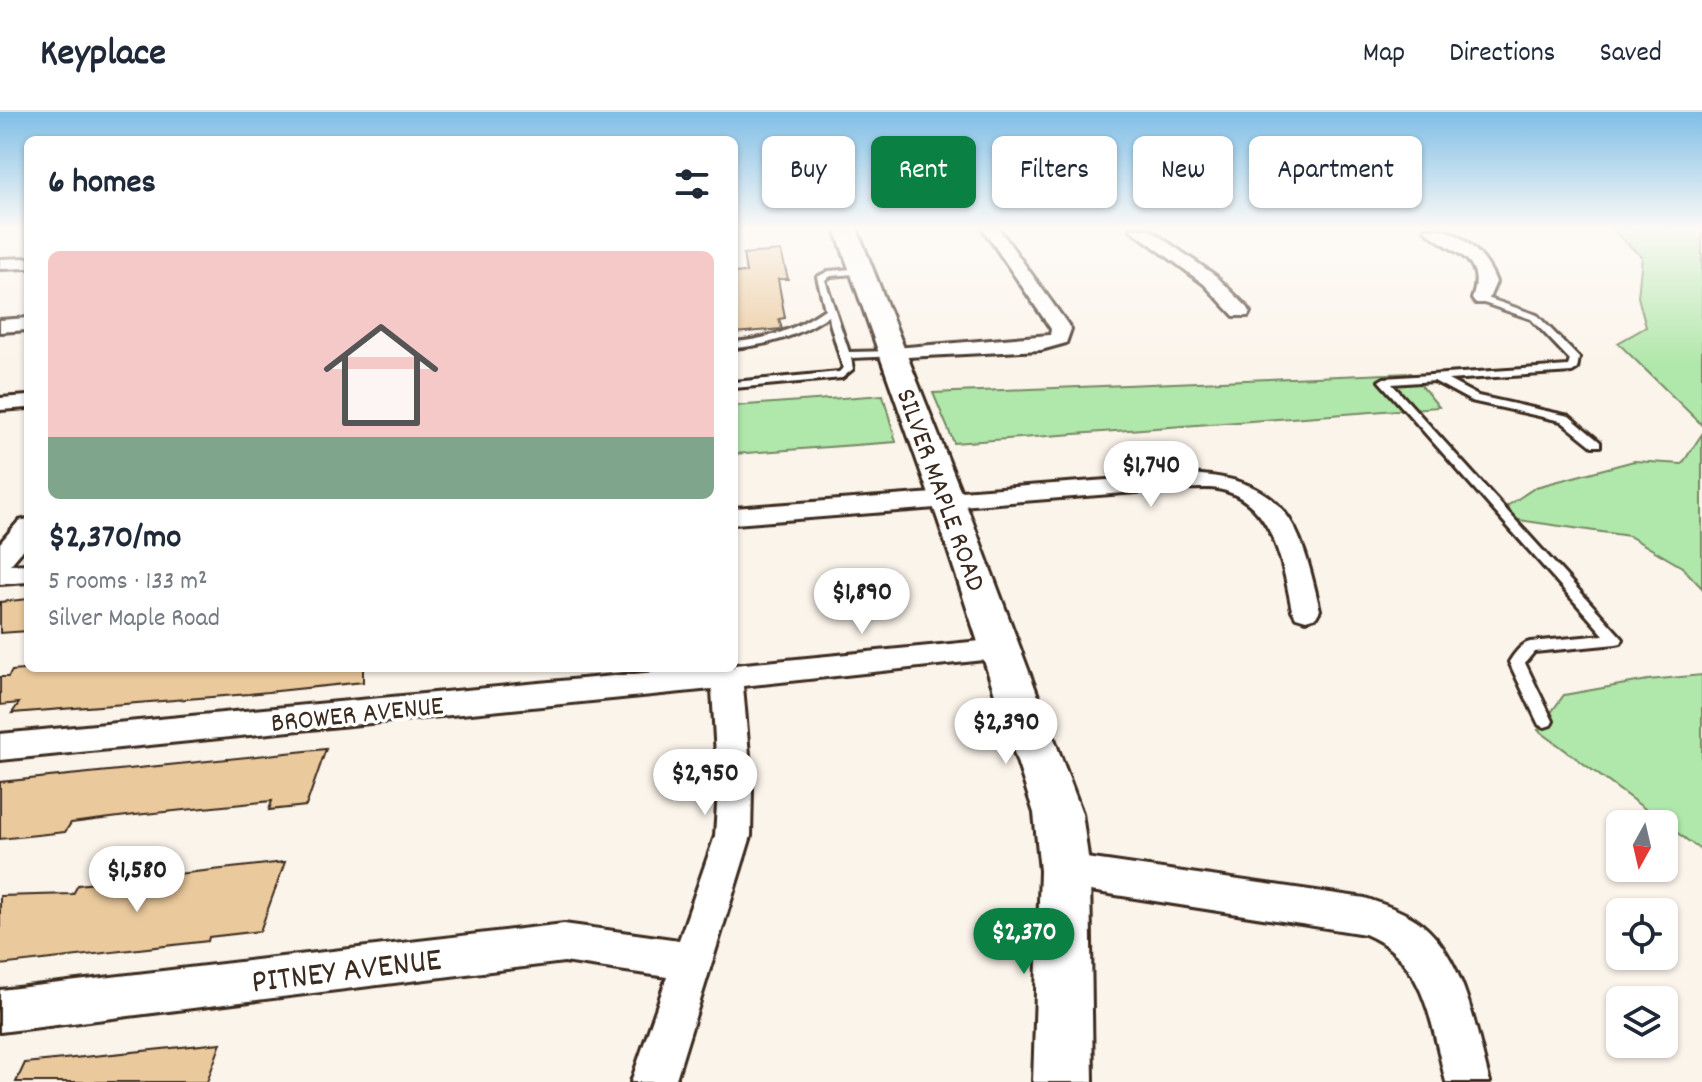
<!DOCTYPE html>
<html lang="en">
<head>
<meta charset="utf-8">
<style>
  body { margin:0; font-family:Dekko,sans-serif; background:#f2f2f3; color:#1f2937; height:100vh; display:flex; flex-direction:column; font-size:30px; white-space:nowrap }
  * { box-sizing:border-box; margin:0 }
  p { font-size:26px; color:#747a83 }
  .icon { flex:none; width:44px; height:44px; fill:none; stroke:currentColor; stroke-width:2; stroke-linecap:round; stroke-linejoin:round }
  .map { position:relative; flex:1; overflow:hidden }
  .details { position:absolute; left:24px; top:24px; width:714px; height:536px; display:flex; flex-direction:column; background:#fff; border-radius:12px; box-shadow:0 2px 6px #0004 }
  .details>* { flex:none }
  .guide { position:absolute; left:762px; top:24px; width:760px; height:72px; display:flex; gap:16px }
  .needle { width:52px; rotate:188deg }
  .tools { position:absolute; left:1606px; top:698px; display:grid; gap:16px }
  .tools a { display:grid; place-items:center; width:72px; height:72px; border-radius:12px; background:#fff; box-shadow:0 2px 6px #0004; font-size:40px }
  .price { position:absolute; translate:-50% -68px; padding:0 18px; border-radius:28px; background:#fff; color:#222; font-size:26px; line-height:52px; filter:drop-shadow(0 2px 4px #0008) }
  .price::after { content:''; position:absolute; left:50%; top:48px; width:24px; height:18px; margin-left:-12px; background:inherit; clip-path:polygon(0 0,100% 0,50% 100%) }
  .price.active { background:#0b8043; color:#fff }
  ul { padding:0; list-style:none }
  li { display:grid; align-content:center; gap:16px; height:424px; padding:0 24px }
  li+li { border-top:2px solid #e0e1e3 }
  li span { display:grid; place-items:center; height:248px; border-radius:12px; color:#555 }
  li>.icon { margin-inline-start:auto }
  span .icon { width:144px; height:144px; fill:#fffc; stroke-width:1 }
  li b { font-size:34px }
  h2 { display:flex; justify-content:space-between; align-items:center; height:96px; padding:0 24px; font-size:34px }
  .tag { padding:0 28px; border-radius:12px; background:#fff; box-shadow:0 2px 6px #0004; font-size:28px; line-height:72px }
  .tag.active { background:#0b8043; color:#fff }
  header { display:flex; align-items:center; gap:48px; box-sizing:border-box; height:112px; padding:0 40px; background:#fff; border-bottom:2px solid #e0e1e3 }
  header strong { font-size:38px }
  nav { display:flex; gap:44px; margin-inline-start:auto; font-size:28px }
  .map>svg:first-child { display:block }
  .green { fill:#b0e7aa; stroke:#768864; stroke-width:2 }
  .building { fill:#eac99c; stroke:#3b2a1e; stroke-width:2 }
  .lines { fill:none; stroke-linecap:round; stroke-linejoin:round }
  .lane-casing { stroke:#3b2a1e; stroke-width:6 }
  .street-casing { stroke:#3b2a1e; stroke-width:6 }
  .secondary-casing { stroke:#3b2a1e; stroke-width:6 }
  .lane { fill:#fff; fill-rule:evenodd }
  .street { fill:#fff; fill-rule:evenodd }
  .secondary { fill:#fff; fill-rule:evenodd }
  .labels { text-anchor:middle; stroke-width:7; stroke-linejoin:round; paint-order:stroke }
  .street-label { font-size:28px; fill:#3b2a1e; stroke:#fff }
  .near-street-label { font-size:34px; fill:#3b2a1e; stroke:#fff }
</style>
</head>
<body>
<header>
<strong>Keyplace</strong>
<nav><a>Map</a><a>Directions</a><a>Saved</a></nav>
</header>
<div class="map">
<svg width="1702" height="970" viewBox="0 0 1702 970">
  <rect width="100%" height="100%" fill="#fbf4eb"/>
  <filter id="ink" filterUnits="userSpaceOnUse"><feTurbulence type="fractalNoise" baseFrequency=".0125" numOctaves="2"/><feDisplacementMap in="SourceGraphic" scale="16" xChannelSelector="R" yChannelSelector="G"/><feConvolveMatrix kernelMatrix="1 2 1 2 8 2 1 2 1" color-interpolation-filters="sRGB"/></filter>
  <g filter="url(#ink)">
    <g class="green">
      <polygon points="1611,117 1702,117 1702,313 1618,231 1646,215 1638,185 1642,145"/>
      <polygon points="1411,261 1439,295 954,331 933,281"/>
      <polygon points="883,283 896,330 734,342 734,294"/>
      <polygon points="1702,322 1702,476 1682,455 1629,424 1512,407 1501,398 1536,375 1634,349 1682,352"/>
      <polygon points="1702,563 1702,739 1538,618 1564,583 1648,568"/>
    </g>
    <g class="building">
      <polygon points="781,139 788,167 778,167 785,206 779,207 782,217 734,221 734,161 746,160 743,142"/>
      <polygon points="28,487 28,519 0,521 0,490"/>
      <polygon points="46,556 363,556 363,570 249,582 12,601 19,591 0,593 0,565 8,565 12,559"/>
      <polygon points="326,637 306,694 269,698 272,689 135,703 71,711 65,720 0,727 0,670"/>
      <polygon points="285,750 260,819 209,825 208,829 0,853 0,784 73,782 78,773"/>
      <polygon points="221,931 207,970 16,970 25,951"/>
    </g>
    <g class="lines">
      <defs>
        <g id="lane">
          <path d="M862 156 866 159 865 161 831 164 825 168 849 240 895 239 899 240V244L851 246 853 257 842 266 734 276V270L839 260 843 256 828 204C798 224 770 233 734 236V230C770 227 796 217 825 197L817 165 829 159Z"/>
          <path d="M1481 184 1537 203 1579 246 1577 257 1572 260 1448 268 1478 284 1569 304 1600 330V334H1592L1561 309 1471 289 1434 269 1392 272 1623 527 1621 531 1616 532 1534 540 1525 551 1553 609 1551 613 1545 615 1539 613 1537 609 1509 550C1514 542 1521 532 1530 530L1604 523 1379 269 1384 266 1568 254 1570 248 1531 207 1478 189V185Z"/>
        </g>
        <g id="street">
          <polygon points="983,117 999,117 1071,217 1066,231 1041,238 888,246 885,242 888,238 895,236 1050,223 1051,217"/>
          <polygon points="1130,117 1149,117 1216,164 1248,196 1250,200 1248,204 1234,204 1204,172"/>
          <path d="M1424 117C1430 117 1438 116 1444 118 1466 124 1489 149 1496 170L1487 191H1475L1472 187C1488 142 1449 142 1424 117Z"/>
          <polygon points="28,146 28,156 0,157 0,147"/>
          <polygon points="28,206 28,218 0,220 0,208"/>
          <polygon points="28,284 28,296 0,298 0,286"/>
          <path d="M1187 362C1286 366 1300 410 1320 498L1316 505 1306 508 1296 505 1292 498C1283 453 1273 388 1218 377 1208 375 1197 377 1187 376L734 412V396Z"/>
          <polygon points="28,407 28,432 10,453 28,452 28,470 0,472 0,431 19,409"/>
          <polygon points="1001,527 1012,531 1016,538 1012,545 743,574 752,677 751,724 675,970 631,970 667,865 564,850 0,920 0,878 564,812 679,828 715,724 718,677 712,577 0,648 0,622 698,556 734,556 734,553"/>
          <path d="M1065 743 1365 786C1382 792 1401 798 1416 808 1465 842 1475 917 1490 970H1446C1431 913 1426 847 1365 822L1065 775 1052 771 1046 759 1052 747Z"/>
        </g>
        <polygon id="secondary" points="835,117 857,117 972,408 1082,701 1090,759 1093,970 1033,970 1040,759 1034,701 938,408"/>
      </defs>
      <use href="#lane" class="lane-casing"/>
      <use href="#street" class="street-casing"/>
      <use href="#secondary" class="secondary-casing"/>
      <use href="#lane" class="lane"/>
      <use href="#street" class="street"/>
      <use href="#secondary" class="secondary"/>
    </g>
  </g>
  <linearGradient id="sky" x2="0" y2="1"><stop stop-color="#7fbee6"/><stop offset="0.46" stop-color="#fdfaf6"/><stop offset="1" stop-color="#fdfaf6" stop-opacity="0"/></linearGradient>
  <rect width="1702" height="253" fill="url(#sky)"/>
  <g class="labels">
    <g class="street-label">
      <text transform="translate(943 377) rotate(70)" y="10">SILVER MAPLE ROAD</text>
      <text transform="translate(357 600) rotate(-6)" y="10">BROWER AVENUE</text>
    </g>
    <g class="near-street-label">
      <text transform="translate(346 856) rotate(-7)" y="12">PITNEY AVENUE</text>
    </g>
  </g>
</svg>
<div class="tools">
<a><svg class="needle" viewBox="-14 -14 28 28"><path d="M0-13l5 13h-10z" fill="#e53935"/><path d="M0 13l5-13h-10z" fill="#747a83"/></svg></a>
<a><svg class="icon" aria-label="locate" viewBox="0 0 24 24"><circle cx="12" cy="12" r="6"/><path d="M12 2v4M12 18v4M2 12h4M18 12h4"/></svg></a>
<a><svg class="icon" aria-label="layers" viewBox="0 0 24 24"><path d="M12 4l9 5-9 5-9-5zM3 14l9 5 9-5"/></svg></a>
</div>
<b class="price" style="left:1151px;top:397px">$1,740</b>
<b class="price" style="left:862px;top:524px">$1,890</b>
<b class="price" style="left:1006px;top:654px">$2,390</b>
<b class="price" style="left:705px;top:705px">$2,950</b>
<b class="price" style="left:137px;top:802px">$1,580</b>
<b class="price active" style="left:1024px;top:864px">$2,370</b>
<div class="guide">
<a class="tag">Buy</a>
<a class="tag active">Rent</a>
<a class="tag">Filters</a>
<a class="tag">New</a>
<a class="tag">Apartment</a>
</div>
<section class="details">
<h2>6 homes<svg class="icon" aria-label="filters" viewBox="0 0 24 24"><path d="M4 7h16M4 17h16"/><circle cx="9" cy="7" r="2"/><circle cx="15" cy="17" r="2"/></svg></h2>
<ul>
<li><span style="background:linear-gradient(#f6c9c9 75%,#7fa58c 0)"><svg class="icon" aria-label="home" viewBox="0 0 24 24"><path d="M3 11l9-7 9 7M6 9v11h12V9"/></svg></span><div><b>$2,370/mo</b><p>5 rooms · 133 m²</p><p>Silver Maple Road</p></div></li>
</ul>
</section>
</div>
</body>
</html>
